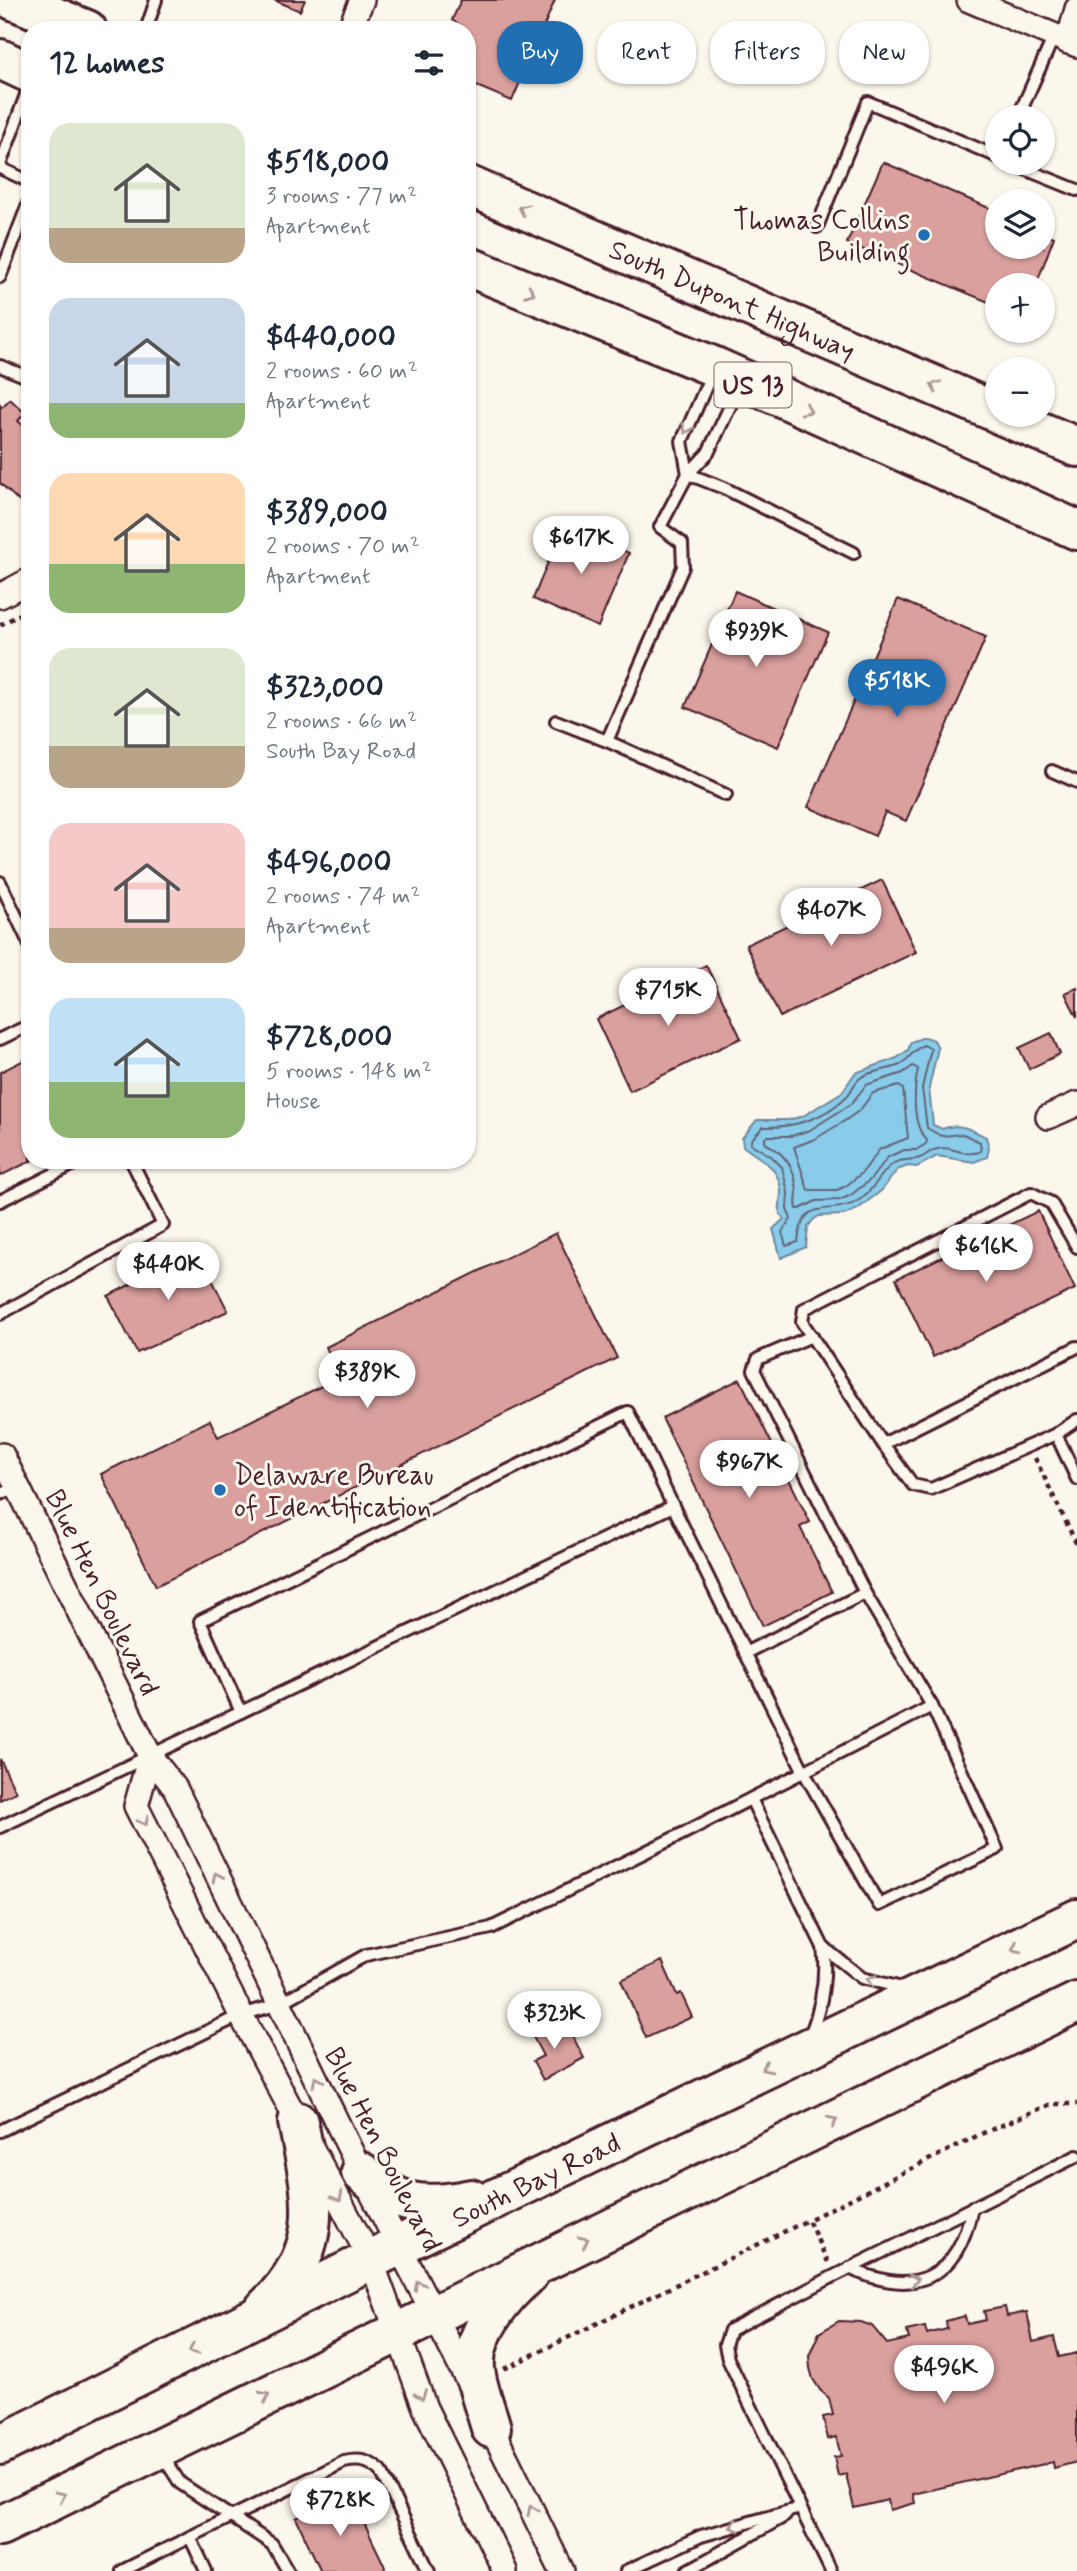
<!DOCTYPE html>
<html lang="en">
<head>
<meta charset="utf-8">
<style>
  body { margin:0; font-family:Mynerve,sans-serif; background:#f6f6f7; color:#1f2937; height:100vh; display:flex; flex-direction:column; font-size:26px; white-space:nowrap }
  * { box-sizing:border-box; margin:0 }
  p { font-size:23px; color:#747a83 }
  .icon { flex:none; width:38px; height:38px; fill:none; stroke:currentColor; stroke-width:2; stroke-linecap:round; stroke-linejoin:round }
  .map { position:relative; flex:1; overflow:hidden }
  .drawer { position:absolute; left:21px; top:21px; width:455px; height:1148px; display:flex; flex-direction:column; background:#fff; border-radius:28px; box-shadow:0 2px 5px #0004 }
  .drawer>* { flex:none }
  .top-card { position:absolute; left:497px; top:21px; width:474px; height:63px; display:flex; gap:14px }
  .fabs { position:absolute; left:985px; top:105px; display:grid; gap:14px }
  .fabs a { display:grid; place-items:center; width:70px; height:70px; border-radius:50%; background:#fff; box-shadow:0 2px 5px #0004; font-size:35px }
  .price { position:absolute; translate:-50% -60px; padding:0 16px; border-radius:24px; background:#fff; color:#222; font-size:23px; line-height:46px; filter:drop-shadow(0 2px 4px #0008) }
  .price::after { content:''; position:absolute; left:50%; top:42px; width:21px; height:16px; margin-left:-10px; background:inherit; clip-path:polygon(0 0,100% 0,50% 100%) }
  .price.on { background:#1f6fb2; color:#fff }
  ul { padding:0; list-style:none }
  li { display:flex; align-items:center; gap:21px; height:175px; padding:0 28px }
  li span { display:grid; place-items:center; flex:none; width:196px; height:140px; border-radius:21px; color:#555 }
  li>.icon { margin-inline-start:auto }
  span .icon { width:84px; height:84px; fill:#fffc; stroke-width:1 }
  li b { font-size:30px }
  h2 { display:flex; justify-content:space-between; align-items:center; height:84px; padding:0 28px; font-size:30px }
  .chip { padding:0 24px; border-radius:28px; background:#fff; box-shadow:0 2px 5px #0004; font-size:24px; line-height:63px }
  .chip.on { background:#1f6fb2; color:#fff }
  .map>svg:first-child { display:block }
  .water { fill:#88cce9; stroke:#6f879d; stroke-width:2 }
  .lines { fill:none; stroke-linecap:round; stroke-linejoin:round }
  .shore { stroke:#636477; stroke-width:2 }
  .building { fill:#daa09e; stroke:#4a1f2b; stroke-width:2 }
  .lane-casing { stroke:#4a1f2b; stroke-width:16 }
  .street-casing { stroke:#4a1f2b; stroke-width:28 }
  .highway-casing { stroke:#4a1f2b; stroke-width:44 }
  .path { stroke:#4a1f2b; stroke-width:4.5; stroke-dasharray:5 5; stroke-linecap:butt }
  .lane { stroke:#fbf7ec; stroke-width:10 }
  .street { stroke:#fbf7ec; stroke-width:23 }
  .highway { stroke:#fbf7ec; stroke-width:38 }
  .oneway { stroke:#ab9695 }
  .poi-dot { fill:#1f6fb2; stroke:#fbf7ec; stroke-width:2.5 }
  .labels { text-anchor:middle; stroke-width:6; stroke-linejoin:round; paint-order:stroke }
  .shield { fill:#fbf7ec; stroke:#7f6065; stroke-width:2 }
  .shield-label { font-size:26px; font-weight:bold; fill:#4a1f2b }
  .poi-label { font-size:28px; fill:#4a1f2b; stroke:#fbf7ec; text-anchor:end }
  .street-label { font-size:28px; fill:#4a1f2b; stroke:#fbf7ec }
</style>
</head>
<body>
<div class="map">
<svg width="1077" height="2571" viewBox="0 0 1077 2571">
  <rect width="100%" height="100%" fill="#fbf7ec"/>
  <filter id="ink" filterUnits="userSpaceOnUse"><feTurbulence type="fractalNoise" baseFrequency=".0143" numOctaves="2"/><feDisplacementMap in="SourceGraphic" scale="14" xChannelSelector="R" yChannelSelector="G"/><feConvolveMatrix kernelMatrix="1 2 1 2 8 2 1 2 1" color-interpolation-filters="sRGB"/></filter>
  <g filter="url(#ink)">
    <path class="water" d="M924 1037 934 1040 938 1048 929 1088 933 1125 942 1129C959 1122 972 1130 986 1137L989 1148 987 1157 974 1162 937 1156 917 1167 908 1166 897 1170 882 1190 858 1209 844 1215 819 1216 813 1220 808 1227 806 1247 781 1258 773 1229 784 1219 780 1213C779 1205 781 1198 781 1191 779 1165 760 1160 743 1146L742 1138 757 1120H789L803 1116 842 1092 855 1073 897 1058 908 1050 911 1042Z"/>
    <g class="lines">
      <g class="shore">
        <path d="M924 1045 931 1049 922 1088 927 1128 941 1136 963 1134 980 1142 981 1151C966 1159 949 1143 934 1150 929 1152 925 1156 920 1158 911 1161 902 1158 894 1163 881 1171 874 1192 856 1202 841 1211 820 1206 810 1213 801 1220 799 1232 798 1242L786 1246 782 1232 791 1219 787 1209 788 1192 782 1167 771 1156 751 1144V1140L763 1127C793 1128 824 1119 847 1096 852 1091 854 1083 859 1079 869 1070 888 1071 900 1065 910 1059 914 1048 924 1045Z"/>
        <path d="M913 1066 918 1069C914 1088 911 1126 927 1140L926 1144 916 1150H904L888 1157 870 1180 851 1195 840 1200 816 1201 800 1209H797C795 1203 797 1199 797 1192 796 1169 785 1153 765 1143V1138L768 1136H791L810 1130 851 1104 866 1085 903 1073Z"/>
        <polygon points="899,1086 903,1089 908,1138 880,1149 862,1173 846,1186 837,1190 808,1190 794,1147 815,1139 846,1120 860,1110 873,1093"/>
      </g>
    </g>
    <g class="building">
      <polygon points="274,0 305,0 300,11"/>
      <polygon points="461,0 555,0 512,101 467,82 467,30 461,30 463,27 452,20"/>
      <polygon points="883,162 998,212 998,247 1043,247 1043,232 1054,237 1036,285 998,285 998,306 847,243"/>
      <polygon points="10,399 25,413 18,421 27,429 30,426 29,511 0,483 0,404 2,407"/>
      <polygon points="563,525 629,553 598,627 533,599"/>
      <polygon points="735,591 828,632 778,747 685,707"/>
      <polygon points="898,599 986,637 906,821 885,812 875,836 808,807"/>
      <polygon points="882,880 916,952 780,1017 746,945"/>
      <polygon points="706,965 741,1038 630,1091 596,1019"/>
      <polygon points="1077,988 1077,1017 1065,993"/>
      <polygon points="1051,1033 1060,1054 1029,1069 1019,1048"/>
      <polygon points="30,1057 30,1160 33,1160 0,1176 0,1072"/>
      <polygon points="1038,1211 1075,1289 933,1357 896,1279"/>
      <polygon points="556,1233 617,1358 156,1586 101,1474 210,1420 218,1437 340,1377 326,1347"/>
      <polygon points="197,1250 228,1311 137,1353 108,1296"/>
      <polygon points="740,1379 810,1522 800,1527 832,1592 763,1626 662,1418"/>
      <polygon points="0,1759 16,1792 0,1800"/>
      <polygon points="662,1961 677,1995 681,1993 692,2017 646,2038 621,1980"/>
      <polygon points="545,2021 555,2039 570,2031 584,2058 543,2080 533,2061 543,2056 529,2029"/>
      <polygon points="1005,2307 1007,2316 1027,2312 1033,2342 1054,2337 1059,2357 1077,2353 1077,2462 1054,2468 1053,2462 913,2494 915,2503 890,2510 888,2500 854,2508 846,2474 838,2476 834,2457 841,2456 836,2437 828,2439 823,2417 833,2415 829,2398 820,2390 813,2379 810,2368 809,2356 819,2333 839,2321 861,2322 872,2326 887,2344 909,2339 907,2331 925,2327 927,2334 947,2329 946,2321 965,2316 967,2324 986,2320 984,2311"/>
      <polygon points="349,2492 387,2571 321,2571 296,2518"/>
    </g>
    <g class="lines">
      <defs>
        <g id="lane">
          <polyline points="146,30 156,0"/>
          <polyline points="1018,117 1054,36"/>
          <polyline points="1010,163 1077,190"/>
          <polyline points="0,165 30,84"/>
          <polyline points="0,168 30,182"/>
          <polyline points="817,227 868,102 998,157"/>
          <polyline points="0,277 30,199"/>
          <polyline points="0,366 30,378"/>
          <polyline points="712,373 682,441 688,474 708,453 740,385"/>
          <polyline points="556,721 607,741 683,567 682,543 660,527 688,474 724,488 854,553"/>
          <polyline points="607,741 726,795"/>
          <polyline points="1052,771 1077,782"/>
          <polyline points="0,882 30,945"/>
          <polyline points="0,1039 30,1025"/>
          <polyline points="0,1201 82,1160"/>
          <polyline points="0,1314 163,1225 131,1160"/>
          <polyline points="1077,1347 883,1444 913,1485 931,1489 1056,1434 1077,1420"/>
          <polyline points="1056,1434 1077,1479"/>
          <polyline points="883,1444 802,1322 804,1309 1031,1193 1051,1203 1077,1247"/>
          <polyline points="0,1494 17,1487"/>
          <polyline points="745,1653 865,1593"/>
          <polyline points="241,1712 200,1621 628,1412 673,1506"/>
          <path d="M751 1799 823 1947C827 1977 821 2008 810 2036"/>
          <polyline points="0,1827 673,1506 804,1772 879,1905 997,1849 932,1706"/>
          <polyline points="823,1947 862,1978 906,1989"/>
          <polyline points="0,2131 241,2015 279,2004 366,1955 491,1928 682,1834 932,1706 865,1593 754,1370 758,1359 812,1336"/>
          <path d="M849 2268C914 2298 958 2280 972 2207"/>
          <polyline points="162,2455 180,2483 272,2544 288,2571"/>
          <polyline points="122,2571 190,2537"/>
          <path d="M206 2571 190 2537 344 2462C360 2459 368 2460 381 2471L429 2571"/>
          <polyline points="626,2571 701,2536 800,2508"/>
          <polyline points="687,2571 785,2516"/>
          <polyline points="831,2571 728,2359 725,2345 730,2330 834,2276 1077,2156"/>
        </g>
        <g id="street">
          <polyline points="969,0 1077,45"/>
          <polyline points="349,30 362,0"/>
          <polyline points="1068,42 1077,9"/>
          <polyline points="0,596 30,580"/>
          <polyline points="1048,1117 1077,1104"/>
          <polyline points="2,1455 150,1756 175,1788 361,2172 469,2383"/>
          <polyline points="150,1756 136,1806 241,2015 371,2260 425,2408 505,2571"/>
          <polyline points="486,2417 562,2571"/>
        </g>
        <g id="highway">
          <polyline points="13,0 87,30"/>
          <polyline points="0,59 30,73"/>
          <path id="s1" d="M467 185 998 413"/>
          <polyline points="467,266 715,367 1077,530"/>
          <polyline points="1001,415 1077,447"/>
          <path d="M361 2172C398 2206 423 2209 471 2199"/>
          <path d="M265 2308C328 2247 313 2198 298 2122"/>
          <path d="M491 2428C486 2409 477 2389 475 2369 472 2334 503 2296 528 2275"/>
          <path id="s2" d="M0 2445 416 2237 1077 1919"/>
          <polyline points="0,2526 1077,2002"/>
        </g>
      </defs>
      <use href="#lane" class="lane-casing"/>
      <use href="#street" class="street-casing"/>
      <use href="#highway" class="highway-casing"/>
      <g class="path">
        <polyline points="0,625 30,609"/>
        <polyline points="1035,1458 1077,1545"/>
        <polyline points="828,2262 808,2220 981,2134 1051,2104 1077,2104"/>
        <polyline points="504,2369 808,2220"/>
      </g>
      <use href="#lane" class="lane"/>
      <use href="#street" class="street"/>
      <use href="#highway" class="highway"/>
    </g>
    <defs><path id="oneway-chevron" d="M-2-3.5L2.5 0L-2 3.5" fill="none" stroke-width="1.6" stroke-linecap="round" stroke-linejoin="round" transform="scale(1.75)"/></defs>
    <g class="oneway">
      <use href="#oneway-chevron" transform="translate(523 209) rotate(-157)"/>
      <use href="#oneway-chevron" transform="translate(530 292) rotate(22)"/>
      <use href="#oneway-chevron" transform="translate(935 386) rotate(-157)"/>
      <use href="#oneway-chevron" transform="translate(807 410) rotate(25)"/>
      <use href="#oneway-chevron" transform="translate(687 429) rotate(114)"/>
      <use href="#oneway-chevron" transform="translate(144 1821) rotate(63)"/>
      <use href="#oneway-chevron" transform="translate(217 1877) rotate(-116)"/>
      <use href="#oneway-chevron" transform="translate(1016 1948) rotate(154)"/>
      <use href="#oneway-chevron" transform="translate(871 1980) rotate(-161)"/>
      <use href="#oneway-chevron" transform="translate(766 2068) rotate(154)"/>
      <use href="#oneway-chevron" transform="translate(317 2081) rotate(-116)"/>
      <use href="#oneway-chevron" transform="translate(833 2121) rotate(-26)"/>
      <use href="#oneway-chevron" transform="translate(338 2197) rotate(62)"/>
      <use href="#oneway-chevron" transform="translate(584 2241) rotate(-26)"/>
      <use href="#oneway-chevron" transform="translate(914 2280) rotate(-12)"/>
      <use href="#oneway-chevron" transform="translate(419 2285) rotate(-118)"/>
      <use href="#oneway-chevron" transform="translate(193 2350) rotate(153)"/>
      <use href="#oneway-chevron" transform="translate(421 2395) rotate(70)"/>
      <use href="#oneway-chevron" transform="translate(265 2396) rotate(-26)"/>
      <use href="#oneway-chevron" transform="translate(61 2496) rotate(-26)"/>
      <use href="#oneway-chevron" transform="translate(532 2510) rotate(-116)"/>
      <use href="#oneway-chevron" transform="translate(734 2526) rotate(164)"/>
    </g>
  </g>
  <g class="poi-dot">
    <circle cx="924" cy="235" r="7"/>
    <circle cx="220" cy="1490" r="7"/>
  </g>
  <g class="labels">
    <rect class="shield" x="714.5" y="362.5" width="77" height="45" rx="5"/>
    <g class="shield-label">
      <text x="753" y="394">US 13</text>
    </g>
    <g class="poi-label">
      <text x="910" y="229">Thomas Collins<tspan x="910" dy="32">Building</tspan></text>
      <text x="234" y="1484" text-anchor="start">Delaware Bureau<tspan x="234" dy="32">of Identification</tspan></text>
    </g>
    <g class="street-label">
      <text dy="10" stroke="none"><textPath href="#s1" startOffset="289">South Dupont Highway</textPath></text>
      <text transform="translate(103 1592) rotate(64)" y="10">Blue Hen Boulevard</text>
      <text transform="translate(384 2149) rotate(63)" y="10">Blue Hen Boulevard</text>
      <text dy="10" stroke="none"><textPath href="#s2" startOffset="598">South Bay Road</textPath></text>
    </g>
  </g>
</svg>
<div class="fabs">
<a><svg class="icon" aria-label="locate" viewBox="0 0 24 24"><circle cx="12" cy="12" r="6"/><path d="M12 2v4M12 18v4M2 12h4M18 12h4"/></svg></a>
<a><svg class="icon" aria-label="layers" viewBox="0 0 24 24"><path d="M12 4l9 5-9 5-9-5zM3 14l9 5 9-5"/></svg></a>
<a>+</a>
<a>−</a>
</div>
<b class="price" style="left:581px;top:576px">$617K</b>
<b class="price" style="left:756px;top:669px">$939K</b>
<b class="price on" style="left:897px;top:719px">$518K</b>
<b class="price" style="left:831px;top:948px">$407K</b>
<b class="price" style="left:668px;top:1028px">$715K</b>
<b class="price" style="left:986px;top:1284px">$616K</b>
<b class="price" style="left:168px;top:1302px">$440K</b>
<b class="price" style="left:367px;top:1410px">$389K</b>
<b class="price" style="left:749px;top:1500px">$967K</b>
<b class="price" style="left:554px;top:2051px">$323K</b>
<b class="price" style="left:944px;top:2405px">$496K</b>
<b class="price" style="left:340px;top:2538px">$728K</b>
<div class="top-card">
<a class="chip on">Buy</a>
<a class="chip">Rent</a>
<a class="chip">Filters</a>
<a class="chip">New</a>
</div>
<section class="drawer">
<h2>12 homes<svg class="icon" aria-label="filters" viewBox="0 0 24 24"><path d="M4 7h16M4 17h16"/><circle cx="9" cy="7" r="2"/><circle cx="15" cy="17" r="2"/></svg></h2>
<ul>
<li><span style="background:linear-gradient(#dfe7d0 75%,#b9a48a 0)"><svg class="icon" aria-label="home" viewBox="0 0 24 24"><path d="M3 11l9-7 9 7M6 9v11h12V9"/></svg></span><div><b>$518,000</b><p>3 rooms · 77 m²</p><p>Apartment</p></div></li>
<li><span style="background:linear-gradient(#c9d6e8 75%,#8fb573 0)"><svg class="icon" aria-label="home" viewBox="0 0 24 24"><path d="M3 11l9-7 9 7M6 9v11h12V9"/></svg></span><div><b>$440,000</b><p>2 rooms · 60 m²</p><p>Apartment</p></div></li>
<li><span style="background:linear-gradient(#ffd9b3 65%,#8fb573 0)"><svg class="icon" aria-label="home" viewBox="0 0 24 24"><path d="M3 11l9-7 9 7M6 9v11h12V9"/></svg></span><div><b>$389,000</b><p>2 rooms · 70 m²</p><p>Apartment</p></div></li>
<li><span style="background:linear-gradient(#dfe7d0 70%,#b9a48a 0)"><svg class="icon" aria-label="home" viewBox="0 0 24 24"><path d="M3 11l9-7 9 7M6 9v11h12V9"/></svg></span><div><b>$323,000</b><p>2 rooms · 66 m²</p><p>South Bay Road</p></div></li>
<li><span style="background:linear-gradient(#f6c9c9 75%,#b9a48a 0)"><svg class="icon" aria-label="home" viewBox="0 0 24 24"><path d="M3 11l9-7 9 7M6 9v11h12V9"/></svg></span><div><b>$496,000</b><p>2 rooms · 74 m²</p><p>Apartment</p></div></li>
<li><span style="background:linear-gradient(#bfe0f5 60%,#8fb573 0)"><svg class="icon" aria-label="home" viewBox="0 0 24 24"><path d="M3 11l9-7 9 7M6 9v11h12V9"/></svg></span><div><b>$728,000</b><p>5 rooms · 148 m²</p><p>House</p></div></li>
</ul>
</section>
</div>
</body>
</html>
